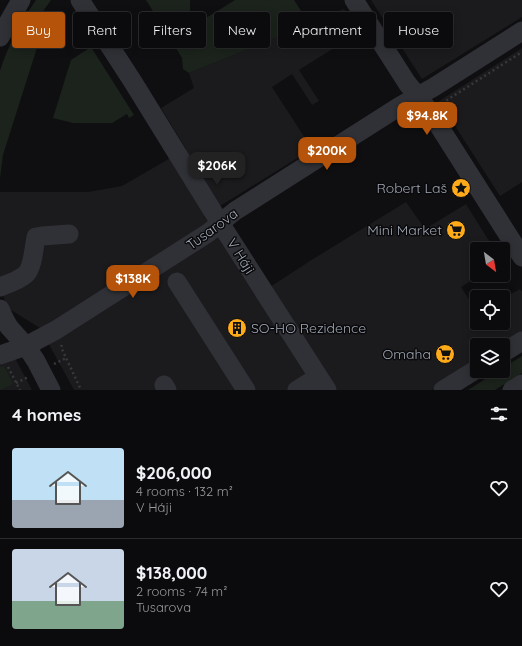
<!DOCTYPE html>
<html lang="en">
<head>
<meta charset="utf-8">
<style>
  body { margin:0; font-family:Quicksand,sans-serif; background:#141416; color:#f1f3f6; height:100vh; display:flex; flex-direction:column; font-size:15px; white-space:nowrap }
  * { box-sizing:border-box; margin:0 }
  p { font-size:13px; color:#9a9b9d }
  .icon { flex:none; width:22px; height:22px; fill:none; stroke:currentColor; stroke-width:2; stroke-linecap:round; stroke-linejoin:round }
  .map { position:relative; height:390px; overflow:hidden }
  .sheet { display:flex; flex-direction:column; background:#0b0b0d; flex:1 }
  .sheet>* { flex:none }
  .banner { position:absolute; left:12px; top:12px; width:498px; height:36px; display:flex; gap:8px }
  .needle { width:26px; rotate:149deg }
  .tools { position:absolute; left:470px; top:242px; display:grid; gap:8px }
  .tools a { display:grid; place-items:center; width:40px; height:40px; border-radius:4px; background:#0b0b0d; box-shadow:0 2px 10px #0003,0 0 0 1px #2b2b2e; font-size:20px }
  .price { position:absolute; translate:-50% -34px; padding:0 9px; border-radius:8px; background:#b45309; color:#fff; font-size:13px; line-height:26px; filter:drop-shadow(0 1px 2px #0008) }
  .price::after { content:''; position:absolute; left:50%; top:24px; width:12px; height:9px; margin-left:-6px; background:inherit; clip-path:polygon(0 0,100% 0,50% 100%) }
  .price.selected { background:#222; color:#fff }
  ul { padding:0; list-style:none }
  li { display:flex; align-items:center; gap:12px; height:100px; padding:0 12px }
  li+li { border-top:1px solid #2b2b2e }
  li span { display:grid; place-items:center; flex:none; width:112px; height:80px; border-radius:4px; color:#555 }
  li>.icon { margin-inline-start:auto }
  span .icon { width:48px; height:48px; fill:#fffc; stroke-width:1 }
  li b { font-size:17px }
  h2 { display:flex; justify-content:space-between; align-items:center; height:48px; padding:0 12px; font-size:17px }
  .tag { padding:0 14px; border-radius:4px; background:#0b0b0d; box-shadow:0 2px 10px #0003,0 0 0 1px #2b2b2e; font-size:14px; line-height:36px }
  .tag.selected { background:#b45309; color:#fff }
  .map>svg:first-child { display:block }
  .built { fill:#1b1b1e }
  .green { fill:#1b231c }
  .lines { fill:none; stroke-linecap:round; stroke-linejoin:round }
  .path { stroke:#36383d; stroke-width:2.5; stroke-dasharray:2 3; stroke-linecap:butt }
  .minor { stroke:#303136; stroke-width:19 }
  .labels { text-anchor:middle; stroke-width:3; stroke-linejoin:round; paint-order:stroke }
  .poi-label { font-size:14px; fill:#9fa6b3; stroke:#0a0a0c; text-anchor:end }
  .street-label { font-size:14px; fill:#9fa6b3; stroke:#0a0a0c }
</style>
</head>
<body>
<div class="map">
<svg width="522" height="390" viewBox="0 0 522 390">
  <rect width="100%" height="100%" fill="#0f0f11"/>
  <g class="built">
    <polygon points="371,0 522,0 522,17 422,79"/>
    <polygon points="344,9 358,33 299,70 319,101 312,105 292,74 272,87 312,149 204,216 255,295 273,285 313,259 406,202 425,229 466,204 494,249 477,249 477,275 480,275 461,287 477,312 477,323 503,323 503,299 520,289 522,292 522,336 503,345 477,345 477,362 431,390 74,390 40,328 11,310 5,301 0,286 0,192 88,192 122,186 186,149 161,108 194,88 189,73"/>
    <polygon points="522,48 522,182 500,196 439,101"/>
    <polygon points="15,358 32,390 0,390 0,365"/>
  </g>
  <g class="green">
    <path d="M36 0H51L37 20 47 26 41 35 3 155 0 178V71C8 45 21 22 36 0Z"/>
    <polygon points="146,0 190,0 190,28 235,0 294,0 309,23 309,24 189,73 183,69 182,58"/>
    <polygon points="91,47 134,115 129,118 127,114 112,123 73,123 53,118 71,60"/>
    <polygon points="522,356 522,373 495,390 468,390 498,371 503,371 503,368"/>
    <polygon points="4,366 13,384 0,390 0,367"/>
  </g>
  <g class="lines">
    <g class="path">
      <polyline points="445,104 444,102 522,52"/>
      <polyline points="62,345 61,347 81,390"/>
      <polyline points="54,364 66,358"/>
      <polyline points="8,367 20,390"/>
      <polyline points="16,383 28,377"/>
    </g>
    <g class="minor">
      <polyline points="80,0 133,82 220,223 327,390"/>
      <polyline points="354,0 407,83 430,112 522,257"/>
      <polyline points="0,37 21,0"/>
      <polyline points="177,282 246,390"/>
      <path d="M0 287C8 284 20 280 26 274 33 267 34 247 36 237L42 236 69 234"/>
      <polyline points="0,309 5,320 9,327 26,346 36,361 51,390"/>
      <polyline points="503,353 522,341"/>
      <polyline points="0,355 26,346 56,330 208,233 235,211 400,106 434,87 522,31"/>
      <polyline points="164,385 167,390"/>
      <polyline points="297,390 318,377"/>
      <polyline points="443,390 477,369"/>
      <polyline points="512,390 522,384"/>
    </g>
  </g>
  <defs>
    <symbol id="sight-disc" viewBox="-11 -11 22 22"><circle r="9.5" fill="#ffaa19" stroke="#0a0a0c"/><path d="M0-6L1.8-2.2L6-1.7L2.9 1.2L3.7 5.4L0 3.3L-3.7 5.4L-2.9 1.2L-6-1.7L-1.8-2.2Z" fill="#111"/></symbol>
    <symbol id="supermarket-disc" viewBox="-11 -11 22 22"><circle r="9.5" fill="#ffaa19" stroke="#0a0a0c"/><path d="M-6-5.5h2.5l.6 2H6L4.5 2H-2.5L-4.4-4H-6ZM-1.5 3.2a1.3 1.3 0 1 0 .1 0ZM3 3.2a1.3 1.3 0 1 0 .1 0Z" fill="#111"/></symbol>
    <symbol id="building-disc" viewBox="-11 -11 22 22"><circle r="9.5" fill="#ffaa19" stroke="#0a0a0c"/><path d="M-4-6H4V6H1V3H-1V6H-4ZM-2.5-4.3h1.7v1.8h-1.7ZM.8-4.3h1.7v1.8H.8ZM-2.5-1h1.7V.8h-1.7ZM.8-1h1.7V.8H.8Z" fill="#111"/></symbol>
  </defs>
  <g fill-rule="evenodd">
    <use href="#sight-disc" x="450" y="177" width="22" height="22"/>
    <use href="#supermarket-disc" x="445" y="219" width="22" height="22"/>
    <use href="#building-disc" x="226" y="317" width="22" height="22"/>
    <use href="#supermarket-disc" x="434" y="343" width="22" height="22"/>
  </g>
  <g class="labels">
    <g class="poi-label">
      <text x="447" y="193">Robert Laš</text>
      <text x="442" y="235">Mini Market</text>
      <text x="251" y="333" text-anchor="start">SO-HO Rezidence</text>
      <text x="431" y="359">Omaha</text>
    </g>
    <g class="street-label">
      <text transform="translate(212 229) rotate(-36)" y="5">Tusarova</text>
      <text transform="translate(241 256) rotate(58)" y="5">V Háji</text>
    </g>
  </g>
</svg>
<div class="tools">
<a><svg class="needle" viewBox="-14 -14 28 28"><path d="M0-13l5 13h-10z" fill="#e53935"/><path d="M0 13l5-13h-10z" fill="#9a9b9d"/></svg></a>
<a><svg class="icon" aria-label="locate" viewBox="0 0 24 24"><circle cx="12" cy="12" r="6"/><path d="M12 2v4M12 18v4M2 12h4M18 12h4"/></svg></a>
<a><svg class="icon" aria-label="layers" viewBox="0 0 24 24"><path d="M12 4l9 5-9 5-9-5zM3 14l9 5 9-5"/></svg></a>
</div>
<b class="price" style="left:427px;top:136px">$94.8K</b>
<b class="price" style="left:327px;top:171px">$200K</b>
<b class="price selected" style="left:217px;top:186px">$206K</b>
<b class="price" style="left:133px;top:299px">$138K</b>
<div class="banner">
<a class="tag selected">Buy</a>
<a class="tag">Rent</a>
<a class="tag">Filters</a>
<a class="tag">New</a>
<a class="tag">Apartment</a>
<a class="tag">House</a>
</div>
</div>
<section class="sheet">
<h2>4 homes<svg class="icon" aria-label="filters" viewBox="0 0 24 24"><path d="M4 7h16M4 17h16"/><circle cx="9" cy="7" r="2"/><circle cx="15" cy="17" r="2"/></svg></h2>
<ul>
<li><span style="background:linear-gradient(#bfe0f5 65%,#9aa5b1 0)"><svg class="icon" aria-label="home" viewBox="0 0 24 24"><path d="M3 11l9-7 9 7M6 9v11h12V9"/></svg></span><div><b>$206,000</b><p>4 rooms · 132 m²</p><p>V Háji</p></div><svg class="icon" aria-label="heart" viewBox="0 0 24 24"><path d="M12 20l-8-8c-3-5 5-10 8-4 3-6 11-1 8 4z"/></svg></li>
<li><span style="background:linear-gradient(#c9d6e8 65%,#7fa58c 0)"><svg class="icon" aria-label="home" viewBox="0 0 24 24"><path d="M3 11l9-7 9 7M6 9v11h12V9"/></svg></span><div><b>$138,000</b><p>2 rooms · 74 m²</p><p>Tusarova</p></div><svg class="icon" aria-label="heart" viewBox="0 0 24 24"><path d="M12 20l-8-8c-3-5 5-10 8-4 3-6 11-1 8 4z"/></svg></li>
</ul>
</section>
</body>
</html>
